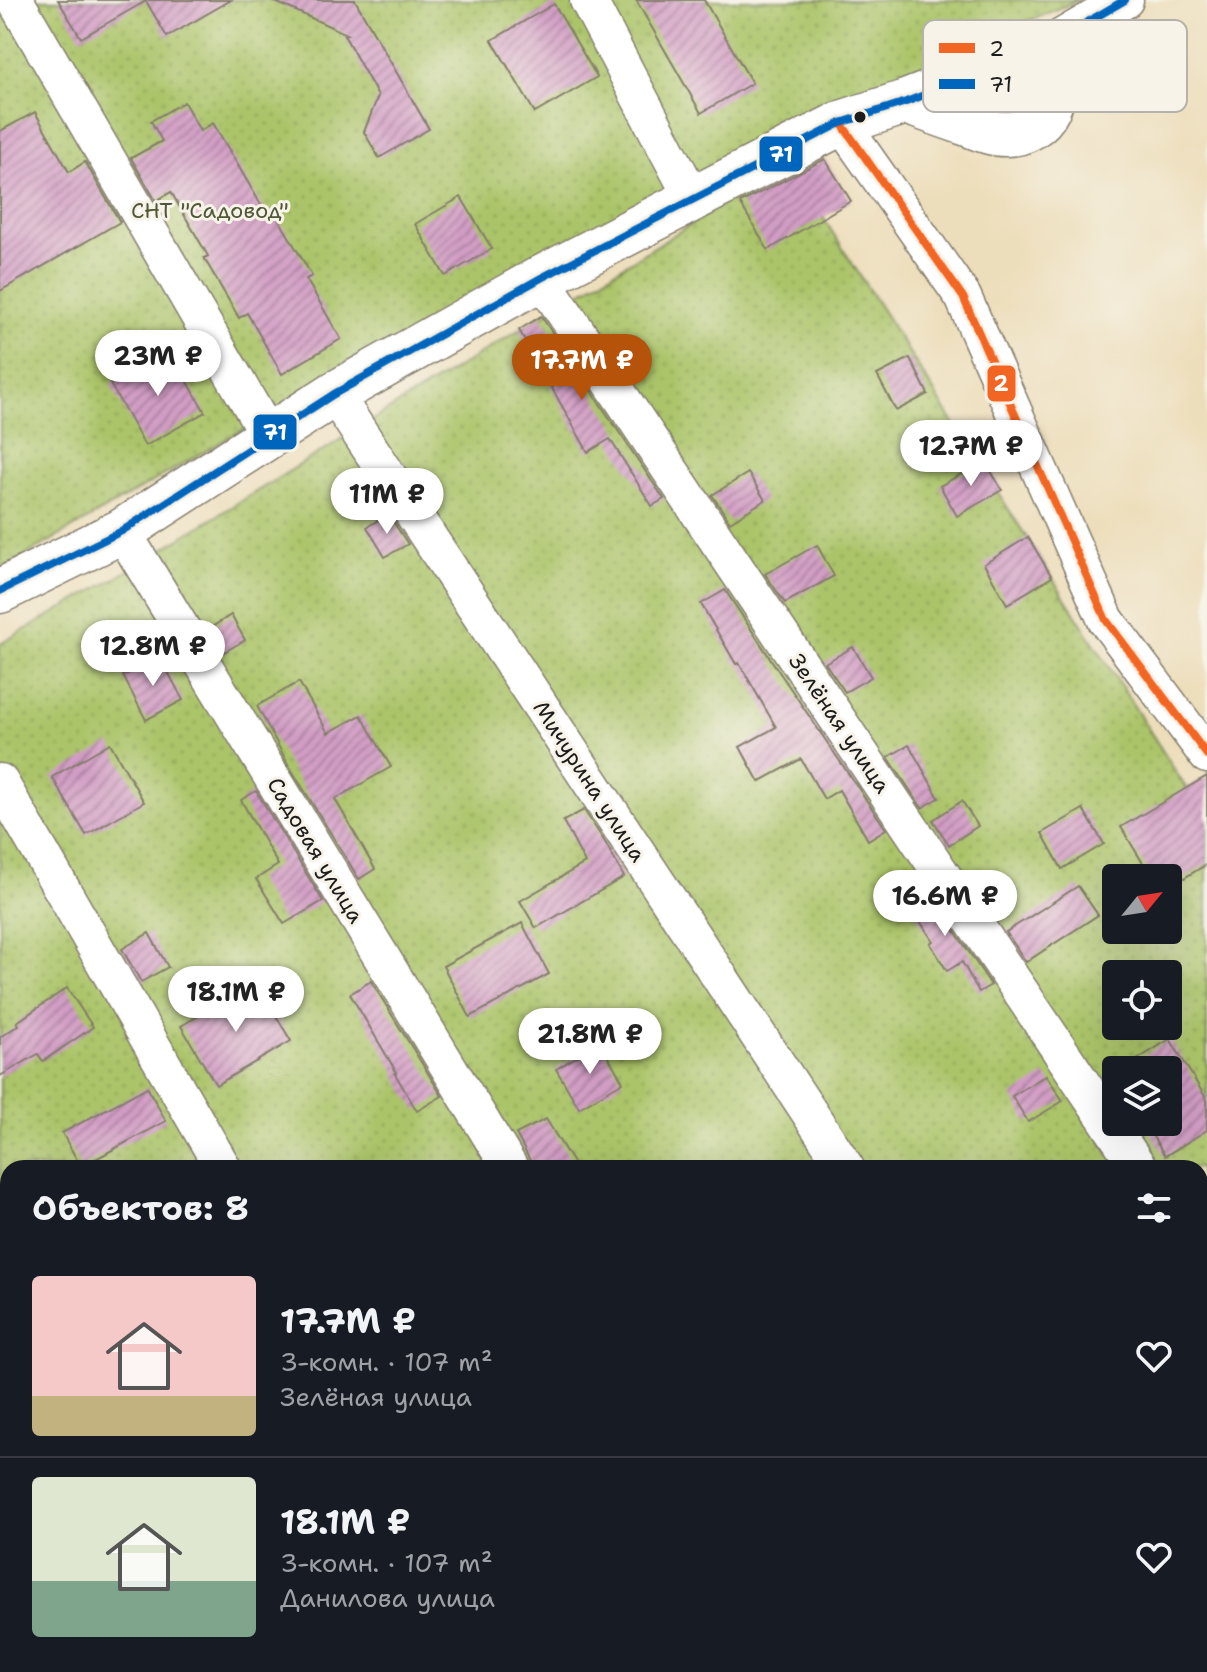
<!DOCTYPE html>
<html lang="ru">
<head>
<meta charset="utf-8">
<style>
  body { margin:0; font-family:"Shantell Sans",sans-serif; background:#20242c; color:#f1f3f6; height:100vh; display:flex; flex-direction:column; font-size:30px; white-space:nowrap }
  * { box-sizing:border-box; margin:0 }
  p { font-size:26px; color:#9ea1a6 }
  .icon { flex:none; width:44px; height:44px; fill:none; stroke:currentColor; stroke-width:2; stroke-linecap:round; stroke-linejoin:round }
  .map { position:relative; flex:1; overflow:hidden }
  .drawer { position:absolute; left:0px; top:1160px; width:1208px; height:512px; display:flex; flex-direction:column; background:#171b24; border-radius:24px 24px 0 0; box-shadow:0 8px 32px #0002 }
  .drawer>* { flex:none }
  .needle { width:52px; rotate:60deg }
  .buttons { position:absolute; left:1102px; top:864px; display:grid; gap:16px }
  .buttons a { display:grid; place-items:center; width:80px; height:80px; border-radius:8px; background:#171b24; box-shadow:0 8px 32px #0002; font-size:40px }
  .price { position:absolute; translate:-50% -68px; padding:0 18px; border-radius:28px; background:#fff; color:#222; font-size:26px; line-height:52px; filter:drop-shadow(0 2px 4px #0008) }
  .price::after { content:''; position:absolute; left:50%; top:48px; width:24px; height:18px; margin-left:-12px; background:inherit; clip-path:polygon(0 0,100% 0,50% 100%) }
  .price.on { background:#b45309; color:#fff }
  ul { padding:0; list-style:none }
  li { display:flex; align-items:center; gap:24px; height:200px; padding:0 32px }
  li+li { border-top:2px solid #363941 }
  li span { display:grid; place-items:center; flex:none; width:224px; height:160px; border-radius:8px; color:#555 }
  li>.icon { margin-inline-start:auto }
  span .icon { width:96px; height:96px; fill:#fffc; stroke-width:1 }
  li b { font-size:34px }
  h2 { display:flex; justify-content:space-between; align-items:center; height:96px; padding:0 32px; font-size:34px }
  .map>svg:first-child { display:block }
  .garden { fill:url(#garden-dots); stroke:#647042; stroke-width:2; fill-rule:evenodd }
  .building { fill:url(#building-hatch) }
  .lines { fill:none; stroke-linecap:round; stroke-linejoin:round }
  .minor-casing { stroke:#847d6c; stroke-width:39 }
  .tertiary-casing { stroke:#847d6c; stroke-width:47 }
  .minor { stroke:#fff; stroke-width:36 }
  .tertiary { stroke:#fff; stroke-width:44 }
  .bus-1-casing { stroke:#f7f3e8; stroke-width:14 }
  .bus-2-casing { stroke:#f7f3e8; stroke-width:14 }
  .bus-1 { stroke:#f26522; stroke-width:8 }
  .bus-2 { stroke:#0065bd; stroke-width:8 }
  .bus-dot { fill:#1c1c1c; stroke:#f7f3e8; stroke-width:3 }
  .labels { text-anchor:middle; stroke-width:6; stroke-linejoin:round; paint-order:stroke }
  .park-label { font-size:22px; fill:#4e5737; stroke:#f7f3e8 }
  .street-label { font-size:22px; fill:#1c1c1c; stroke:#f7f3e8 }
  .key { fill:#f7f3e8; stroke:#b5b2ab; stroke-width:2 }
  .key-label { font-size:22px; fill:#1c1c1c }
  .line-badge { stroke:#f7f3e8; stroke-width:3 }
  .badge-label { font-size:22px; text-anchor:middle; font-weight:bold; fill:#fff }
</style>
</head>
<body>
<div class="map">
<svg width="1207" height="1672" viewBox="0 0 1207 1672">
  <defs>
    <pattern id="garden-dots" width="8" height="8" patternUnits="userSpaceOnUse" patternTransform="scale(2)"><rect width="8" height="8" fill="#abc469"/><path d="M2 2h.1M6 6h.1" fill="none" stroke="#93a85a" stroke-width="1.8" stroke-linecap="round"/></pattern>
    <pattern id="building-hatch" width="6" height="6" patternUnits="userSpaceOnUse" patternTransform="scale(2)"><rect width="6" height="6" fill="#d29dc5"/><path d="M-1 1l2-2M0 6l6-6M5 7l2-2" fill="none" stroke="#aa7f9f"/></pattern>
  </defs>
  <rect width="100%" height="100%" fill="#f7f3e8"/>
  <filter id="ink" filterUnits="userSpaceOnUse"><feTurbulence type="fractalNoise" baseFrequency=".0125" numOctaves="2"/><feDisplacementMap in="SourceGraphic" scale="16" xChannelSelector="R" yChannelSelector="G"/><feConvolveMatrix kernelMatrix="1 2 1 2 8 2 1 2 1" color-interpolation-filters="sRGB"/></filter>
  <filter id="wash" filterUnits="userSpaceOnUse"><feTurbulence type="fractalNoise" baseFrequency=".006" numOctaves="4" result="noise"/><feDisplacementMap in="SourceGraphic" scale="32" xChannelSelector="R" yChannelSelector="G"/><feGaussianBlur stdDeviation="1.8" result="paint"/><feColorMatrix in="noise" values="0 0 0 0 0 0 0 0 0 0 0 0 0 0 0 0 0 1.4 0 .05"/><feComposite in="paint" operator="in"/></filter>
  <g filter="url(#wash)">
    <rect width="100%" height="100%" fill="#eddebb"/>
    <g class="garden">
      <polygon points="0,0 1079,0 966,47 237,433 0,570"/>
      <path d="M789 164 1207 821V1672H125L119 1664H1200V1168H8V1485L0 1471V644L114 579ZM1116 878H1168V930H1116ZM1116 974H1168V1026H1116ZM1116 1070H1168V1122H1116Z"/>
      <polygon points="0,1520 8,1533 8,1664 88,1664 93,1672 0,1672"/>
    </g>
    <g id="blocks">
      <g class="building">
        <polygon points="58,0 231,0 167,37 146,1 81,38"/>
        <polygon points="271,0 355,0 429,129 379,158 364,132 378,96 344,35 347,34"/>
        <polygon points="636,0 704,0 752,83 701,113"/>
        <polygon points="554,4 597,77 535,113 492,40"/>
        <polygon points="184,102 200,131 213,123 270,220 277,216 312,276 306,279 341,339 282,374 247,313 239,318 204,258 208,256 171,192 156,201 131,158 162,141 151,121"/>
        <polygon points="35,112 69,172 85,162 120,222 0,291 0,131"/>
        <polygon points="825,159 851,201 768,250 740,203"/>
        <polygon points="461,197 492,249 445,276 415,224"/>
        <polygon points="541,316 664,499 652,506 610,439 588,452 519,330"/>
        <polygon points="170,350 205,412 145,446 110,384"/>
        <polygon points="910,358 928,394 896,411 877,375"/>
        <polygon points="985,461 1002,490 957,516 940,486"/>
        <polygon points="748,473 765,500 730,522 712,495"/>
        <polygon points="388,514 408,544 385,557 367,527"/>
        <polygon points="1028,537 1052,577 1007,604 984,564"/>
        <polygon points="817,545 834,576 785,603 765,574"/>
        <polygon points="725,590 782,676 886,829 868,840 839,790 824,799 801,759 759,782 740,747 776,727 739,663 736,664 701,604"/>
        <polygon points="231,615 245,640 221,654 207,630"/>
        <polygon points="853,647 871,677 845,692 825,663"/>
        <polygon points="160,657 183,700 146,720 123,676"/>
        <polygon points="299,682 328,733 361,715 391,767 335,799 375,869 359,879 288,764 257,706"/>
        <polygon points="110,743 144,802 86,835 52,777"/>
        <polygon points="909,745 939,798 922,808 888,757"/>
        <polygon points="1207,776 1207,864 1184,878 1152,878 1121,827"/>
        <polygon points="256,791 323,901 284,924 256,879 278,865 241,800"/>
        <polygon points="962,801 978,826 949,845 933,820"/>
        <polygon points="1083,809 1104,844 1062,869 1042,833"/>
        <polygon points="584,810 605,842 624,877 536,928 520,901 585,863 563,821"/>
        <polygon points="1078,886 1098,915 1026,962 1006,932"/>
        <polygon points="926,888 991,985 979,992 962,962 947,971 930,943 933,941 906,900"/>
        <polygon points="522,923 549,974 470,1017 443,966"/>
        <polygon points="149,933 168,967 141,982 122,949"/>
        <polygon points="371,981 442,1096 417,1111 395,1074 397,1073 350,994"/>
        <polygon points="256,982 291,1041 216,1085 181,1026"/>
        <polygon points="67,988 93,1027 43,1061 38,1054 0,1076 0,1037 19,1025 17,1022"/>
        <polygon points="1170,1039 1207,1100 1207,1130 1165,1156 1144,1122 1168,1122 1168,1070 1121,1070"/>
        <polygon points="600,1043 623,1082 579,1108 556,1069"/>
        <polygon points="1046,1075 1063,1101 1028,1122 1012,1096"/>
        <polygon points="147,1087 166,1121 81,1167 62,1133"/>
        <polygon points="546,1119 576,1168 534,1168 516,1134"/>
      </g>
    </g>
  </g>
  <g filter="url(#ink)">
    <use href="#blocks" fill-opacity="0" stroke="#847d6c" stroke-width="2"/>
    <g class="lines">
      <defs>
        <g id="minor">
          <polyline points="15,0 268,435"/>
          <polyline points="588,0 693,199"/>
          <polyline points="1038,51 1125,0"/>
          <polyline points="841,123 963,297 1106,620 1207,755"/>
          <polyline points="541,278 1139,1168"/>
          <polyline points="334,394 846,1168"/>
          <polyline points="122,531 510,1168"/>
          <polyline points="0,782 223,1168"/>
          <polyline points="1200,1258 1207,1269"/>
          <polyline points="0,1500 8,1514"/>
          <polyline points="99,1664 104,1672"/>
          <polyline points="534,1664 540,1672"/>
          <polyline points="812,1664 817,1672"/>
          <polyline points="1174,1664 1179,1672"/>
        </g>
        <path id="tertiary" d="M0 591 122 531 334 394 541 278 693 199 841 123 906 102 1038 51C1051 69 1058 87 1048 109 1041 124 1024 134 1007 134 993 135 978 128 965 123 945 116 925 109 906 102"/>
      </defs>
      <use href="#minor" class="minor-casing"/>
      <use href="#tertiary" class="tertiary-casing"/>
      <use href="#minor" class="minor"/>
      <use href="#tertiary" class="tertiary"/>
      <defs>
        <polyline id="bus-1" points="841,123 963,297 1106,620 1207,755"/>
        <polyline id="bus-2" points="0,591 122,531 334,394 541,278 841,123 906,102 1038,51 1125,0"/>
      </defs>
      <use href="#bus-1" class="bus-1-casing"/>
      <use href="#bus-2" class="bus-2-casing"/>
      <use href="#bus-1" class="bus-1"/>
      <use href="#bus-2" class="bus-2"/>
    </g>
  </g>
  <circle class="bus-dot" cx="860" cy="117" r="7"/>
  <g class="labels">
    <g class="park-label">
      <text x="210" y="218">СНТ "Садовод"</text>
    </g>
    <g class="street-label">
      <text transform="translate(840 723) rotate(56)" y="8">Зелёная улица</text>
      <text transform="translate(590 781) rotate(57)" y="8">Мичурина улица</text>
      <text transform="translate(316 850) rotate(59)" y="8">Садовая улица</text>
    </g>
  </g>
  <rect x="923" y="20" width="264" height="92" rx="12" class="key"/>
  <rect x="939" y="43" width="36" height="10" fill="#f26522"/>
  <rect x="939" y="79" width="36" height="10" fill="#0065bd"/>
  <g class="key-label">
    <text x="989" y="56">2</text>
    <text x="989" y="92">71</text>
  </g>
  <g class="line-badge">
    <rect x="758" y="135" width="46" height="38" rx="8" fill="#0065bd"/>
    <rect x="986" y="364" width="31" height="39" rx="8" fill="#f26522"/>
    <rect x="252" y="413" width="46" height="38" rx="8" fill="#0065bd"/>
  </g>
  <g class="badge-label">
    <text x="781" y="162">71</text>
    <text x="1001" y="391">2</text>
    <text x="275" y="440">71</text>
  </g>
</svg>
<div class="buttons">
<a><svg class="needle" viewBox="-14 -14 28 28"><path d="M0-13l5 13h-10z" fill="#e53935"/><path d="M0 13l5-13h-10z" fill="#9ea1a6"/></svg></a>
<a><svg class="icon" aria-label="locate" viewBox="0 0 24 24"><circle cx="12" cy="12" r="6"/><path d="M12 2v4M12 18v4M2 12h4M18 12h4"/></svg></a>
<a><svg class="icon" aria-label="layers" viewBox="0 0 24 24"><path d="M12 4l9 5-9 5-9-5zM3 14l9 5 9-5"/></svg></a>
</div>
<b class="price" style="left:158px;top:398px">23M ₽</b>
<b class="price on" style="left:582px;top:402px">17.7M ₽</b>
<b class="price" style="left:971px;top:488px">12.7M ₽</b>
<b class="price" style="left:387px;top:536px">11M ₽</b>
<b class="price" style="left:153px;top:688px">12.8M ₽</b>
<b class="price" style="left:945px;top:938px">16.6M ₽</b>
<b class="price" style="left:236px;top:1034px">18.1M ₽</b>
<b class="price" style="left:590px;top:1076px">21.8M ₽</b>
<section class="drawer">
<h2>Объектов: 8<svg class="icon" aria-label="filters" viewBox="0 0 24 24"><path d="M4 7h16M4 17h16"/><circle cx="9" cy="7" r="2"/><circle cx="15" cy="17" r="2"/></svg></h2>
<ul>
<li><span style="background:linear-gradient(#f6c9c9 75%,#c2b280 0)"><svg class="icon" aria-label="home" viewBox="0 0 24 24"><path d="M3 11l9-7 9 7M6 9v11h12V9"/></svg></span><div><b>17.7M ₽</b><p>3-комн. · 107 m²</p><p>Зелёная улица</p></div><svg class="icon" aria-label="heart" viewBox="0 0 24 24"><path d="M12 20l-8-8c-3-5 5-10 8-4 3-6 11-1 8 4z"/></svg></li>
<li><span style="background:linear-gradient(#dfe7d0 65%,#7fa58c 0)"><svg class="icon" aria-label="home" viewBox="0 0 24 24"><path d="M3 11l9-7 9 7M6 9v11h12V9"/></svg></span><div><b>18.1M ₽</b><p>3-комн. · 107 m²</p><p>Данилова улица</p></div><svg class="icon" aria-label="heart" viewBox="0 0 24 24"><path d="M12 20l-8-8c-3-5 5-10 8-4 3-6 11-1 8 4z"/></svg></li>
</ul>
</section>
</div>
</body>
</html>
